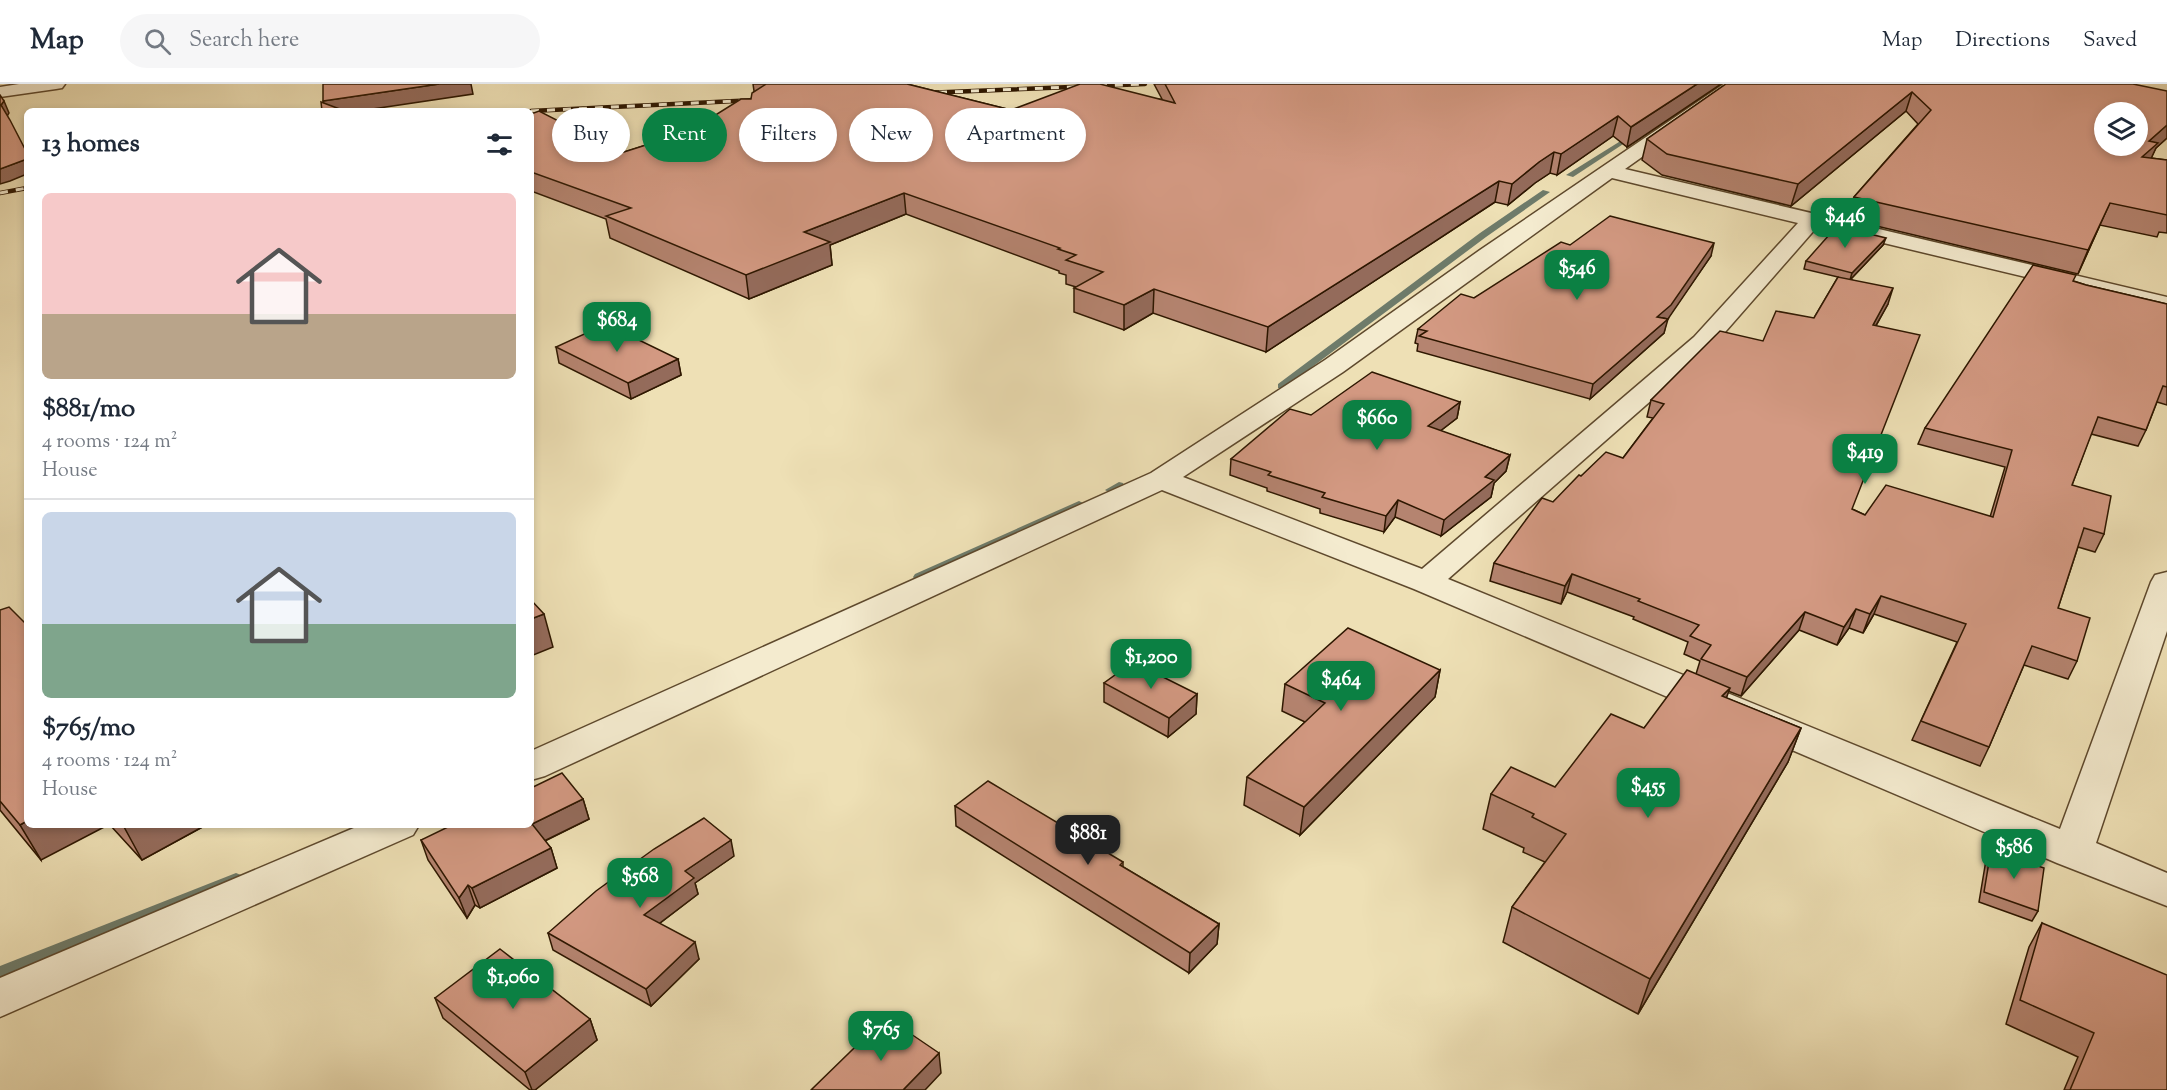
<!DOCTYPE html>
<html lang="en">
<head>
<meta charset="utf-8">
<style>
  body { margin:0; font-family:"Sorts Mill Goudy",serif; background:#f6f6f7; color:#1f2937; height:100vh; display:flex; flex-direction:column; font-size:22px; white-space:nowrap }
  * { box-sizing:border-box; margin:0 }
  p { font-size:20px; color:#747a83 }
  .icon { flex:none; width:33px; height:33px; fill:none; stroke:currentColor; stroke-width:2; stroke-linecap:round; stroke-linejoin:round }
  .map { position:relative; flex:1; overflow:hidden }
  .drawer { position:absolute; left:24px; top:24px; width:510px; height:720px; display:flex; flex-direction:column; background:#fff; border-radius:9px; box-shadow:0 3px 9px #0003 }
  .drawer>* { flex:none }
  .top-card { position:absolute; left:552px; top:24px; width:570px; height:54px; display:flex; gap:12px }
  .controls { position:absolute; left:2094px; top:18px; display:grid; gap:12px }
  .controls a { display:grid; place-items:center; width:54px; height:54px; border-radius:50%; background:#fff; box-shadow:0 3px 9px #0003; font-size:30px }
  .price { position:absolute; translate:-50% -51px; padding:0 14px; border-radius:12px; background:#0b8043; color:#fff; font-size:20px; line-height:39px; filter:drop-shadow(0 2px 3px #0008) }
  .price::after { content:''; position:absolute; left:50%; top:36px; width:18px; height:14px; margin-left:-9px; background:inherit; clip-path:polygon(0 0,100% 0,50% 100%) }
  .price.current { background:#222; color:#fff }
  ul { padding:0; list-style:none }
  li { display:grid; align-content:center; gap:12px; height:318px; padding:0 18px }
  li+li { border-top:2px solid #e0e1e3 }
  li span { display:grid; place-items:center; height:186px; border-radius:9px; color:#555 }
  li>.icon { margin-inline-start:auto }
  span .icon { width:108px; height:108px; fill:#fffc; stroke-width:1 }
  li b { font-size:26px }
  h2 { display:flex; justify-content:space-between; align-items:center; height:72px; padding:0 18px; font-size:26px }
  .pill { padding:0 21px; border-radius:27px; background:#fff; box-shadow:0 3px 9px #0003; font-size:21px; line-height:54px }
  .pill.current { background:#0b8043; color:#fff }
  header { display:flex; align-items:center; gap:36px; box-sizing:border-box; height:84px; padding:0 30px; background:#fff; border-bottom:2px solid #e0e1e3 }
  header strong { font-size:28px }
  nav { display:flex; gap:33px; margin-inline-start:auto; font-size:21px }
  .search { width:420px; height:54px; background:#f6f6f7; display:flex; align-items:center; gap:15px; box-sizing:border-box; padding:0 21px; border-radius:33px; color:#747a83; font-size:22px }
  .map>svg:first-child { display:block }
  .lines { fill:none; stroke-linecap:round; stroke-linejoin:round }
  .stream { fill:#6e7b6a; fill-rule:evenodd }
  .minor-casing { stroke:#5e492d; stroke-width:3 }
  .minor { fill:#f4ebcf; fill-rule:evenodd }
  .rail-casing { stroke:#2e1700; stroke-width:4.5 }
  .rail { stroke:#f4ebcf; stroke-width:3; stroke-dasharray:8; stroke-linecap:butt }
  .wall { fill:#b58470; stroke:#2e1700; stroke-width:1.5 }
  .shaded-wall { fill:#946b5b; stroke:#2e1700; stroke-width:1.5 }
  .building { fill:#d39982; stroke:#2e1700; stroke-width:1.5; fill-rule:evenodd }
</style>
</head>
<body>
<header>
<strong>Map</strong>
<div class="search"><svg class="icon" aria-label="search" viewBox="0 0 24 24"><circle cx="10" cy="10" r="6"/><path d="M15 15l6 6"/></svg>Search here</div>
<nav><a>Map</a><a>Directions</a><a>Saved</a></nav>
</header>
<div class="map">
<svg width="2167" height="1006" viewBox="0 0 2167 1006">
  <rect width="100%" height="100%" fill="#eee0b5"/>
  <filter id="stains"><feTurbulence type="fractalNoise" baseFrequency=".00333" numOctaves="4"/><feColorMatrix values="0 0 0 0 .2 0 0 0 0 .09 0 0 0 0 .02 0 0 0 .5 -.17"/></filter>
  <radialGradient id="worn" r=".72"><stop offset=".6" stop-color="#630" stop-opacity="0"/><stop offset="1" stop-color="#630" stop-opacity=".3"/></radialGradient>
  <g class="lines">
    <g class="stream">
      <polygon points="1635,48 1638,50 1637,51 1573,93 1566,91"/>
      <polygon points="1543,106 1550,108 1486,153 1284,304 1278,304 1278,300 1480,149"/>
      <polygon points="1119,398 1123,399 1124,401 1110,409 1105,406"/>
      <polygon points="1079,417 1085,420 1083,422 923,496 915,496 913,493 915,490"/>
      <polygon points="236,789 241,791 244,795 241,799 0,896 0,882"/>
    </g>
    <defs>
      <g id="minor">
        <polygon points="19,0 65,0 62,4 56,5 0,13 0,3"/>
        <path d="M1724 0H1745L1625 85 2167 213V227L1817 143 1712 263 1448 495 2060 745 2151 498 2155 491 2167 488V547L2096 759 2167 789V822L2057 779 1414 505 1162 406 545 692 531 696V667L1151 389 1325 276 1480 166ZM1612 94 1798 139 1694 253 1422 485 1183 393 1343 288Z"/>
        <polygon points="361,741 419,741 413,751 0,933 0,894"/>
      </g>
    </defs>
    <use href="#minor" class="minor-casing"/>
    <use href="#minor" class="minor"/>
    <defs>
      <g id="rail">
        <polyline points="923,9 1145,0"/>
        <polyline points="531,27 756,16"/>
        <polyline points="0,109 27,104"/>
      </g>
    </defs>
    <use href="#rail" class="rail-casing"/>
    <use href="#rail" class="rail"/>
  </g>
  <g class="wall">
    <polygon points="753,0 907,0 1011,26 1162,15 1154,0 1721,0 1627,63 1613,52 1557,91 1550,89 1535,99 1508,121 1495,118 1266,268 1153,229 1124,246 1074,228 1074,204 1076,203 1066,200 1066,191 1059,189 1059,187 906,130 830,161 832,181 749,215 610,154 606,135 531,107 531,30 621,69 690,47 751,15 754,7"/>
    <polygon points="1726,0 2133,0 2167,54 2156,64 2151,74 2167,76 2167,149 2159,148 2157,153 2100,141 2078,190 1847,135 1854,113 1918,40 1906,27 1791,122 1662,91 1642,76 1647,55"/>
    <polygon points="1570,161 1711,172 1667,235 1664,249 1590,315 1417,267 1418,260 1415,259 1418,245"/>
    <polygon points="1883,161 1851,195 1888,220 1876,242 1852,425 1865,431 1990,433 2005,383 1918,360 1925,344 2074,197 2086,201 2167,220 2167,321 2157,318 2146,346 2138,362 2091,350 2072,401 2104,450 2095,468 2078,463 2058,524 2077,577 2068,595 2024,581 1989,663 1980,682 1912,656 1957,558 1874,530 1863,549 1849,544 1837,561 1799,546 1741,612 1728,607 1726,614 1801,644 1788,678 1638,930 1503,858 1512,823 1545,778 1523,768 1524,764 1483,745 1491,710 1555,703 1644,644 1696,590 1700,577 1684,570 1688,558 1633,535 1634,533 1567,508 1561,520 1490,497 1494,479 1553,418 1581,392 1623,374 1653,334 1647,333 1651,316 1763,257 1814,234 1838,193 1804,185 1806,177"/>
    <polygon points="556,263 678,275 681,291 631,315 559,279"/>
    <polygon points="1460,318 1457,334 1440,347 1510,371 1506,387 1494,399 1491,413 1441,452 1395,433 1384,448 1320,429 1320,425 1267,407 1267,404 1230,391 1231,375 1311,331"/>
    <polygon points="0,526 41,776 0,726"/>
    <polygon points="1440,586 1435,613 1300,751 1244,721 1247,693 1305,638 1282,627 1285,600"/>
    <polygon points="1104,599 1197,610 1196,630 1168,653 1104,618"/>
    <polygon points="583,715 589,735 545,757 551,764 557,784 480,824 475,821 467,834 428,776 421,756"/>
    <polygon points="955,722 1123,778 1123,783 1219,840 1217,860 1189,889 956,742"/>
    <polygon points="110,741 206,741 142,776"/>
    <polygon points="1991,766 2038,827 2032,837 1979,818 1986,776"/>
    <polygon points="734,772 695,799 698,810 659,840 699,875 651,922 553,866 548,849"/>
    <polygon points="2042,839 2167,1006 2064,1006 2078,973 2006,940 2029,863"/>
    <polygon points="435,914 590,935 597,956 535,1006 530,1006 443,934"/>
  </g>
  <g class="shaded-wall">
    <polygon points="439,0 471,0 473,10 359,27 326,27 323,17"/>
    <polygon points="1697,0 1721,0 1627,63 1631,43"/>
    <polygon points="1912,8 1906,27 1791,122 1798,100"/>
    <polygon points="4,17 9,29 6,34 1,21"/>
    <polygon points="1618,32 1613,52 1557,91 1561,70"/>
    <polygon points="2167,41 2167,54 2156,64 2149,79 2133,94 2149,57"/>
    <polygon points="1554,68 1550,89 1535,99 1508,121 1512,100 1539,78"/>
    <polygon points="27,75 27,90 10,97 0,100 0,85"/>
    <polygon points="1499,97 1495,118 1266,268 1268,243"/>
    <polygon points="904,109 906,130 830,161 832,181 749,215 746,191 804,148"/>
    <polygon points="2110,119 2100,141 2078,190 2088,166"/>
    <polygon points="1886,154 1883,161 1850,196 1852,189"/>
    <polygon points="1714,159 1711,172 1668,235 1657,233"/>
    <polygon points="1893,204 1888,220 1867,257 1873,241"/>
    <polygon points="1154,205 1153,229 1124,246 1124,221"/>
    <polygon points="1668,235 1664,249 1590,315 1593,300"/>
    <polygon points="678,275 681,291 631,315 628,299"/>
    <polygon points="1460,318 1457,334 1426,358 1428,342"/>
    <polygon points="1510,371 1506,387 1494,399 1491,413 1441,452 1444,436 1485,393"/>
    <polygon points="1398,416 1395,433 1384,448 1386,432"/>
    <polygon points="1572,490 1567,508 1561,520 1565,502"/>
    <polygon points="1881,512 1874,530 1863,549 1870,530"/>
    <polygon points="1856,525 1849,544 1837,561 1844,543"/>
    <polygon points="1805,528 1799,546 1741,612 1747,593"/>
    <polygon points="544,530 553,563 531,572 531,535"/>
    <polygon points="1440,586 1435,613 1300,751 1304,723"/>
    <polygon points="1730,604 1718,637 1722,612"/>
    <polygon points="1197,610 1196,630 1168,653 1169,634"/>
    <polygon points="1801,644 1788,678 1638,930 1650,895"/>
    <polygon points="583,715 589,735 538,760 532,740"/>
    <polygon points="27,737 27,741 108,741 41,776 20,741"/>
    <polygon points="123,741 206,741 142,776"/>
    <polygon points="731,756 734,772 695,799 698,810 648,848 644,831 685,787"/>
    <polygon points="551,764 557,784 480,824 472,804"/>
    <polygon points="468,801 475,821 467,834 459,814"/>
    <polygon points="1219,840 1217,860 1189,889 1190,869"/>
    <polygon points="695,858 699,875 651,922 646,905"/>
    <polygon points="590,935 597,956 535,1006 532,1006 525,988"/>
    <polygon points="939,969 941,989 925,1006 903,1006"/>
  </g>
  <g class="building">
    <polygon points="323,0 439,0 323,17"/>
    <polygon points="766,0 907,0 1011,26 1080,0 1100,0 1175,19 1165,0 1697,0 1631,43 1618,32 1561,70 1554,68 1539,78 1512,100 1499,97 1268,243 1154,205 1124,221 1074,204 1103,188 1066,176 1076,171 1058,165 1060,164 904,109 804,148 830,158 746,191 606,132 631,124 531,88 531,30 539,27 621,69 690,47 741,15 751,15 752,9"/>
    <path d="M1726 0H2133L2167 7V41L2149 57 2158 59 2142 73 2167 76V131L2110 119 2088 166 1854 113 1931 26 1912 8 1798 100 1667 70 1647 55ZM2104 28H2138V62H2104Z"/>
    <polygon points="0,11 4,17 1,21 10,36 27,69 27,75 0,85"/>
    <polygon points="321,18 345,27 322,27"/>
    <polygon points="1610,132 1714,159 1671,221 1657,233 1668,235 1593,300 1419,252 1427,247 1418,245 1461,210 1474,214 1561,158 1570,161"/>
    <polygon points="1837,142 1886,154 1852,189 1806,177"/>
    <polygon points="2033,181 2076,191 2073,197 2086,201 2167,220 2167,303 2163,302 2146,346 2098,333 2072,401 2111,412 2104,450 2084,444 2058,524 2090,534 2077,577 2032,562 1989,663 1921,637 1966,540 1881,512 1870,530 1856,525 1844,543 1805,528 1747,593 1701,575 1711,561 1690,552 1699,541 1638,517 1640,515 1572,490 1565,502 1494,479 1542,414 1553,418 1579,391 1581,392 1606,368 1623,374 1664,320 1651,316 1720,247 1763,257 1776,227 1814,234 1838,193 1893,204 1873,241 1920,251 1852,425 1865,431 1886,401 1993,433 2012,366 1925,344"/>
    <polygon points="606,240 678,275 628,299 556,263"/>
    <polygon points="1372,288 1460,318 1428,342 1510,371 1485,393 1494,396 1444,436 1398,416 1386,432 1322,413 1325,409 1268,391 1271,388 1231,375 1290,325 1311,331"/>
    <polygon points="531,516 544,530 531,535"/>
    <polygon points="9,523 27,541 27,737 20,741 0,717 0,526"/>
    <polygon points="1348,544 1440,586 1304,723 1247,693 1325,619 1285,600"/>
    <polygon points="1133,578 1197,610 1169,634 1104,599"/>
    <polygon points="1687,586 1730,604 1722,612 1801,644 1650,895 1512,823 1566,750 1532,733 1534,730 1491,710 1511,683 1555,703 1611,630 1644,644"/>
    <polygon points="562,689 583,715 532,740 551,764 472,804 468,801 459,814 421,756 452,741 531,741 531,704"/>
    <polygon points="988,697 1123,778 1120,781 1219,840 1190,869 955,722"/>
    <polygon points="704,734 731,756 685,787 694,794 644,831 695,858 646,905 548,849 596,807 654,765"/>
    <polygon points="1991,766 2044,784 2038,827 1984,808"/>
    <polygon points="2042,839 2167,891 2167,1006 2070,1006 2094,949 2020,916"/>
    <polygon points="500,865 590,935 525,988 435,914"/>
    <polygon points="886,933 939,969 903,1006 811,1006"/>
  </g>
  <rect width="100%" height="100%" filter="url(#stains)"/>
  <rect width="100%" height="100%" fill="url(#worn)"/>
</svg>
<div class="controls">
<a><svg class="icon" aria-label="layers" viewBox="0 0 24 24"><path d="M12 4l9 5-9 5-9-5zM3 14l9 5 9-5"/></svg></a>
</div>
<b class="price" style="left:1845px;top:165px">$446</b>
<b class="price" style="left:1577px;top:217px">$546</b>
<b class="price" style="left:617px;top:269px">$684</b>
<b class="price" style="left:1377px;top:367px">$660</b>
<b class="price" style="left:1865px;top:401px">$419</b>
<b class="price" style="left:1151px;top:606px">$1,200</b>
<b class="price" style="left:1341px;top:628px">$464</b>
<b class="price" style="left:1648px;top:735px">$455</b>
<b class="price current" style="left:1088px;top:782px">$881</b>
<b class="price" style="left:2014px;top:796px">$586</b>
<b class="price" style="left:640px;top:825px">$568</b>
<b class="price" style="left:513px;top:926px">$1,060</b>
<b class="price" style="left:881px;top:978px">$765</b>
<div class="top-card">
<a class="pill">Buy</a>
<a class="pill current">Rent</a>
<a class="pill">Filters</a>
<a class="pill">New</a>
<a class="pill">Apartment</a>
</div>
<section class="drawer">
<h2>13 homes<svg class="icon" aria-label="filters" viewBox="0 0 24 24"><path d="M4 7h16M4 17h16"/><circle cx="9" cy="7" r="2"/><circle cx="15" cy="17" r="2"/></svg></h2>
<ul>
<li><span style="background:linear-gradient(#f6c9c9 65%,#b9a48a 0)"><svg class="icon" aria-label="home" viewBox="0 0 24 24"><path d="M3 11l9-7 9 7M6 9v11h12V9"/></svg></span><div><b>$881/mo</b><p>4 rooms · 124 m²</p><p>House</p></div></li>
<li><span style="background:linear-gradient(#c9d6e8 60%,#7fa58c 0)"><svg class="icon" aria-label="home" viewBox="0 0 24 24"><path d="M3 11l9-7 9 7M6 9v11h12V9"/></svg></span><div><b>$765/mo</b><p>4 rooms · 124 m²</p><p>House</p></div></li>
</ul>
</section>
</div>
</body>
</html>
